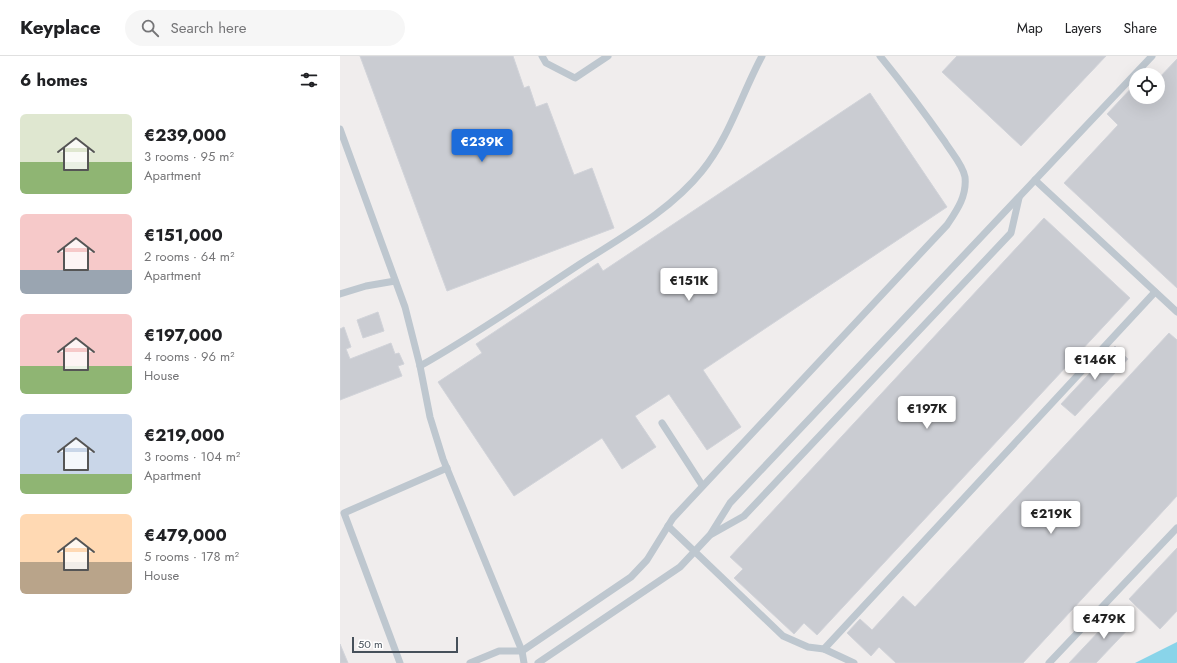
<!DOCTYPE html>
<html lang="en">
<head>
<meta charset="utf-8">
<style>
  body { margin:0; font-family:Jost,sans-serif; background:#f6f6f6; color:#202124; height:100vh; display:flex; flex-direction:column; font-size:15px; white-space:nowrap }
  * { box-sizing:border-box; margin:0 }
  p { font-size:13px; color:#757577 }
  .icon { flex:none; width:22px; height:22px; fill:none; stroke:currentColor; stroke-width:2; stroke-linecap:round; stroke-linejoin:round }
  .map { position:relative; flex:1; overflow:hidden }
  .details { display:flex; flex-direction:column; background:#fff; width:340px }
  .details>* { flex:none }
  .controls { position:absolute; left:789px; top:12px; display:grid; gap:8px }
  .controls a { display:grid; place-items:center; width:36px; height:36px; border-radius:50%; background:#fff; box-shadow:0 4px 16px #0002; font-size:20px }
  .scale { position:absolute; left:12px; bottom:10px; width:106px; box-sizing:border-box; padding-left:4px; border:2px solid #46505a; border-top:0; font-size:11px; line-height:14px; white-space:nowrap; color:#46505a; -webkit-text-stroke:3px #fff; paint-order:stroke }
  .price { position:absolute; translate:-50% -34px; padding:0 9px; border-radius:4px; background:#fff; color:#222; font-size:13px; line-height:26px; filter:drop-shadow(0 1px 2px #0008) }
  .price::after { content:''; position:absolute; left:50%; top:24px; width:12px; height:9px; margin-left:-6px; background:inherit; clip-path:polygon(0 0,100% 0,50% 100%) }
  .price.active { background:#1d6cda; color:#fff }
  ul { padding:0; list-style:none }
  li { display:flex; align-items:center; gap:12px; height:100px; padding:0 20px }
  li span { display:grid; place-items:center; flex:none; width:112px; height:80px; border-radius:6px; color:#555 }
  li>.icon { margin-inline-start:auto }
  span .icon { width:48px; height:48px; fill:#fffc; stroke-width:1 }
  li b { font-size:17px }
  h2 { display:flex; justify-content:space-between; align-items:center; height:48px; padding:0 20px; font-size:17px }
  header { display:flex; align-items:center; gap:24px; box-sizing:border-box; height:56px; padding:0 20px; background:#fff; border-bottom:1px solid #e0e0e0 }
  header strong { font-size:19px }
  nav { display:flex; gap:22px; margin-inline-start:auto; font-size:14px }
  .search { width:280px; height:36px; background:#f6f6f6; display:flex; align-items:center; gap:10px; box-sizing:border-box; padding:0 14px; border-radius:22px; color:#757577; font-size:15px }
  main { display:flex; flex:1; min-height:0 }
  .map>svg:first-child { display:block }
  .water { fill:#89d4e9 }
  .building { fill:#caccd2; stroke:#d1d3d9 }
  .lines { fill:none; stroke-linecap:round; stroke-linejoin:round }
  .service { stroke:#bec7cf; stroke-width:7 }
</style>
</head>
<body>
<header>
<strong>Keyplace</strong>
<div class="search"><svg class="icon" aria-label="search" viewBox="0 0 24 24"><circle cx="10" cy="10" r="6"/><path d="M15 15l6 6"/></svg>Search here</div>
<nav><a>Map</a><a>Layers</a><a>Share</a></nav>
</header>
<main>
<section class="details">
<h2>6 homes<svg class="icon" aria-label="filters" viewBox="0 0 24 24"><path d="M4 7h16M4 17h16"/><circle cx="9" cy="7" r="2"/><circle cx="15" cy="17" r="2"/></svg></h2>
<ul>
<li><span style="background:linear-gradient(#dfe7d0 60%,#8fb573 0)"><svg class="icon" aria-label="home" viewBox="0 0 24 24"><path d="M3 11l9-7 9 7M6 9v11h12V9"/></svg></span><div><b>€239,000</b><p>3 rooms · 95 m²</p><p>Apartment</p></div></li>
<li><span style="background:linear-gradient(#f6c9c9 70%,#9aa5b1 0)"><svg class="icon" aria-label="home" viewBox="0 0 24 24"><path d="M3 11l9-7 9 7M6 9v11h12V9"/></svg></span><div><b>€151,000</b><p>2 rooms · 64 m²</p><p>Apartment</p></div></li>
<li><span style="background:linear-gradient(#f6c9c9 65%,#8fb573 0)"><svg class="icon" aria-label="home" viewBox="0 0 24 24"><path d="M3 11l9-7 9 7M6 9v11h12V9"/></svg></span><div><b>€197,000</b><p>4 rooms · 96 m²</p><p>House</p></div></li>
<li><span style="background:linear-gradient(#c9d6e8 75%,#8fb573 0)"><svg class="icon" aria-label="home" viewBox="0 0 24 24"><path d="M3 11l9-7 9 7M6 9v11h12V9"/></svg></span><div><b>€219,000</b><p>3 rooms · 104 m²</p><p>Apartment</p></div></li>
<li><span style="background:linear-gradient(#ffd9b3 60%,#b9a48a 0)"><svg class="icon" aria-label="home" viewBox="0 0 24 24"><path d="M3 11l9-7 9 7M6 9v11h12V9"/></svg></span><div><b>€479,000</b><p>5 rooms · 178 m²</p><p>House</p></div></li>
</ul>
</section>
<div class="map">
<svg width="837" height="607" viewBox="0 0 837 607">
  <rect width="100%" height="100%" fill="#f0eded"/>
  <polygon class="water" points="837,586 837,607 795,607"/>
  <g class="building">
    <polygon points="20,0 173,0 184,32 189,30 196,51 207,47 234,119 252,112 274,172 107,235"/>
    <polygon points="617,0 766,0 681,90 602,16"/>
    <polygon points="837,3 837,232 724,127 778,69 767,58 796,27 796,41 818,41 818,23"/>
    <polygon points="530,37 607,151 363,314 401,371 367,394 329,338 295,360 316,391 282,413 262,382 174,440 98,326 142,297 136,288 258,207 263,215"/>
    <polygon points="704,162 790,242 477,579 464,567 454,578 394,522 403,513 390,501"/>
    <polygon points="38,256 44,275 23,282 17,264"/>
    <polygon points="4,271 11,291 6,293 10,303 51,287 55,298 59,297 64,308 58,310 62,320 0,344 0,273"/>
    <polygon points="829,277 837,284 837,440 683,607 556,607 539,591 531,600 507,577 520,563 532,574 563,540 575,551"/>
    <polygon points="775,290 788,303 735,360 721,348"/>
    <polygon points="837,492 837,555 820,573 789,543"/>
    <polygon points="779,554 793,568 756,607 729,607"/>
    <polygon points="0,588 8,607 0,607"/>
  </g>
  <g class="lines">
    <g class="service">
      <polyline points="202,0 206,7 235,22 268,0"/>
      <polyline points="0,73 65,251 80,310 90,361 103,403 182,595 184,607"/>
      <polyline points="695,124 837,256"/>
      <polyline points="0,238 26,230 55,225"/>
      <path d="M80 310C135 279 187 243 240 208 282 181 331 154 362 115 389 82 402 37 422 0"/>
      <polyline points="322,367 362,429"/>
      <polyline points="328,470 443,580 468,591 484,593 514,607"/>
      <polyline points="372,478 404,460 671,177 679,142"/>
      <polyline points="484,593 815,236"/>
      <polyline points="60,607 4,457 107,412"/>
      <path d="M130 607 159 595H182L291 521 307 504 333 462 607 169C617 154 627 140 625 121 623 109 611 96 605 86 584 56 563 28 540 0"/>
      <polyline points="198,607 340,511 370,479 390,447 812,0"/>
      <polyline points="709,607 837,472"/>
    </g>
  </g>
</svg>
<div class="controls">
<a><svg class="icon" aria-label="locate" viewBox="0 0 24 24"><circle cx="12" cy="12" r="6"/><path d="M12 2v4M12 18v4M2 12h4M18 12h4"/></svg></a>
</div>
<div class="scale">50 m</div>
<b class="price active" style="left:142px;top:107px">€239K</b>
<b class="price" style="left:349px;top:246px">€151K</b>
<b class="price" style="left:755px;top:325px">€146K</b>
<b class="price" style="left:587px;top:374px">€197K</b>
<b class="price" style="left:711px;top:479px">€219K</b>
<b class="price" style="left:764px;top:584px">€479K</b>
</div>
</main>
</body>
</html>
